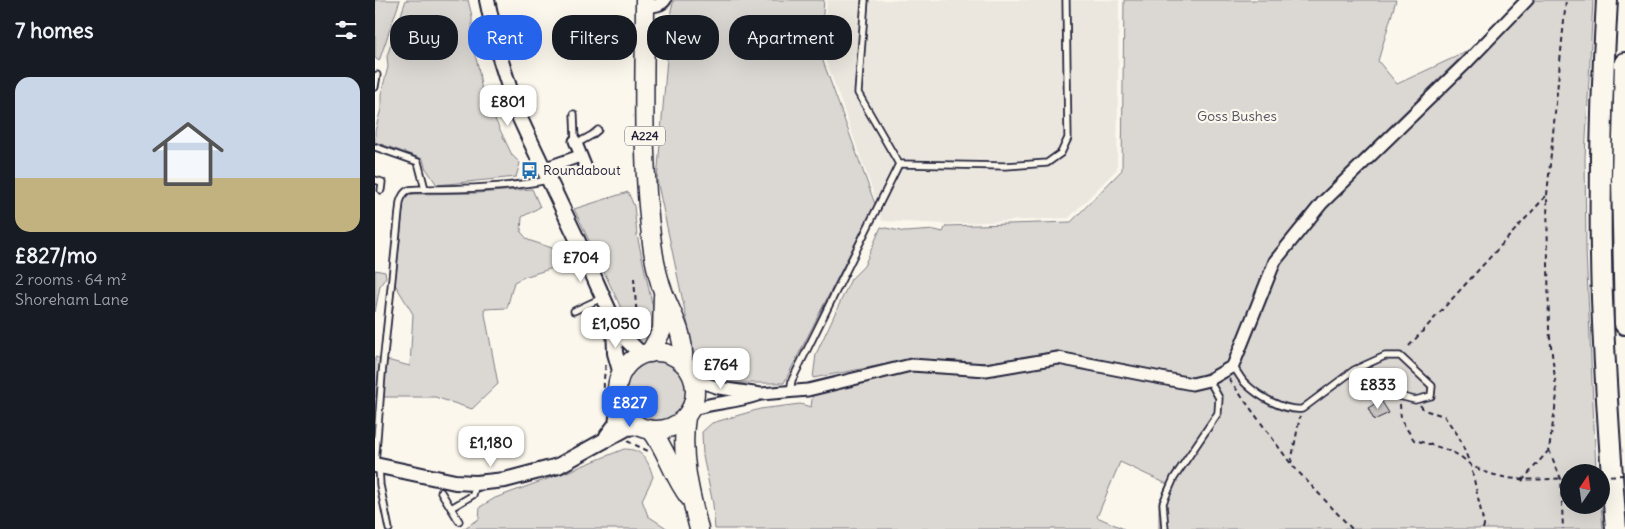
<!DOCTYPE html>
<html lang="en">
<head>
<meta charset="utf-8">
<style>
  body { margin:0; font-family:Delius,sans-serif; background:#20242c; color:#f1f3f6; height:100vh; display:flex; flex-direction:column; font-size:19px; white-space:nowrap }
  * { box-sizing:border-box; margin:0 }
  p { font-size:16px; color:#9ea1a6 }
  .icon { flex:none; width:28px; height:28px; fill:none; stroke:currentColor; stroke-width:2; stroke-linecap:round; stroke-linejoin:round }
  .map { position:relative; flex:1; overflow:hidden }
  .sheet { display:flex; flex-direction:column; background:#171b24; width:375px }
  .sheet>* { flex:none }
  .guide { position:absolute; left:15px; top:15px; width:475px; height:45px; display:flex; gap:10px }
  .needle { width:32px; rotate:13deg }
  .controls { position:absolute; left:1185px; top:464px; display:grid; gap:10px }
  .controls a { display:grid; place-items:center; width:50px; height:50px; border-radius:50%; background:#171b24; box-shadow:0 5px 20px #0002; font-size:25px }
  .price { position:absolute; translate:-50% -42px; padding:0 11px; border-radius:10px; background:#fff; color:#222; font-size:16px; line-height:32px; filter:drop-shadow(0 1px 2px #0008) }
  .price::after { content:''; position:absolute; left:50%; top:30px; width:15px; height:11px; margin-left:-8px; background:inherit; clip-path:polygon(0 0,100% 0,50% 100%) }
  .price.current { background:#2563eb; color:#fff }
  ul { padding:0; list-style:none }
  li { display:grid; align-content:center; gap:10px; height:265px; padding:0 15px }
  li span { display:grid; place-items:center; height:155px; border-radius:15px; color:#555 }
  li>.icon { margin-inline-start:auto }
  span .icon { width:90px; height:90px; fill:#fffc; stroke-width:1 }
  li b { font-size:21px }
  h2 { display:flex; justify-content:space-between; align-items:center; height:60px; padding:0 15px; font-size:21px }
  .pill { padding:0 18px; border-radius:20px; background:#171b24; box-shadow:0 5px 20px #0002; font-size:18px; line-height:45px }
  .pill.current { background:#2563eb; color:#fff }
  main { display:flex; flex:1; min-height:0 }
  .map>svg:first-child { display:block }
  .built { fill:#ebe7df }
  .green { fill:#dbd8d3; stroke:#7e7d87 }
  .building { fill:#c6c2c0; stroke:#22223b }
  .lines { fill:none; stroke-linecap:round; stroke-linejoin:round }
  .service-casing { stroke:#22223b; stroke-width:9 }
  .minor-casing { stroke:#22223b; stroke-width:15 }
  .tertiary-casing { stroke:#22223b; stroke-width:18 }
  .primary-casing { stroke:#22223b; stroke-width:21 }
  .motorway-casing { stroke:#22223b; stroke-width:24 }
  .path { stroke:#22223b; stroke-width:2; stroke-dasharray:5 4; stroke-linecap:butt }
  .service { stroke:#fbf7ec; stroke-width:5.5 }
  .minor { stroke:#fbf7ec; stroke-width:11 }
  .tertiary { stroke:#fbf7ec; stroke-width:14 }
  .primary { stroke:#fbf7ec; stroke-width:18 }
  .motorway { stroke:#fbf7ec; stroke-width:20 }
  .path-bridge { stroke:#22223b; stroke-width:2; stroke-dasharray:5 4; stroke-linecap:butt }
  .labels { text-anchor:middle; stroke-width:4.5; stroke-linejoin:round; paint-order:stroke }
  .shield { fill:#fbf7ec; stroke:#636270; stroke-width:1 }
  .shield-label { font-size:12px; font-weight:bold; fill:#22223b }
  .park-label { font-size:14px; fill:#505061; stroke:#fbf7ec }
  .poi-label { font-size:14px; fill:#22223b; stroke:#fbf7ec; text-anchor:start }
</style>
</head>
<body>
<main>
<section class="sheet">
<h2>7 homes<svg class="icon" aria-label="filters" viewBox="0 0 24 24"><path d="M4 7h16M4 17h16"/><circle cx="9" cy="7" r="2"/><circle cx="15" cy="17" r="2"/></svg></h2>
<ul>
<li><span style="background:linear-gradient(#c9d6e8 65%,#c2b280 0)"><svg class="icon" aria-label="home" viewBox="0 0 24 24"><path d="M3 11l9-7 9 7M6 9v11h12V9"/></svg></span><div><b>£827/mo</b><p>2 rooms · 64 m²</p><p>Shoreham Lane</p></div></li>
</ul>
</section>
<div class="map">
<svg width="1250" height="529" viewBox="0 0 1250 529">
  <rect width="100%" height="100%" fill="#fbf7ec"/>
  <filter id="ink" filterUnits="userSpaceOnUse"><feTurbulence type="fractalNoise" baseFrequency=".02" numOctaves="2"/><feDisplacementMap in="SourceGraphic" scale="10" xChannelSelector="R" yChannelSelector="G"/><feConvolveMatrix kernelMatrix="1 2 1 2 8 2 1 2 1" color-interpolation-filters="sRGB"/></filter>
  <g filter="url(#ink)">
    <polygon class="built" points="452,0 744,0 742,169 694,218 570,224 507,221 502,203 448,52"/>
    <g class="green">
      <polygon points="0,0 25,0 4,61 0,58"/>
      <polygon points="31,0 93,0 97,16 97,27 95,37 103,66 107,92 137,155 145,163 141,177 62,185 50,167 48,159 0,142 0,131 6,109 6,94 13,67 12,56"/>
      <polygon points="299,0 449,0 445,53 500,204 409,383 351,383 320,358 282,180 296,10"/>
      <polygon points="749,0 1021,0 1003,61 1022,84 1091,52 942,198 895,256 854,362 820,378 682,351 611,363 534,360 438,378 441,354 476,279 489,266 506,227 530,232 560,230 568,232 571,226 696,222 747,170"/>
      <polygon points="1159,0 1218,0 1210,158 1211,250 1221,470 1193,472 1194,505 1226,505 1228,529 784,529 784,502 792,484 745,462 722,517 749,529 340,529 338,504 328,456 327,432 337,423 385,409 425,404 436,407 438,392 535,371 612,376 680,363 832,385 855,375 864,364 906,263 946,212 1084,79"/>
      <polygon points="157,189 165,207 147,217 146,232 153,240 177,248 183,259 181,267 149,277 139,282 132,308 109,309 123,384 97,409 60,397 0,397 0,357 35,366 38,314 15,276 21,276 29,200 35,195 39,194 102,193"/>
      <polygon points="253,192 259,206 262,235 280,317 280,326 271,344 267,345 262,342 264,340 258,333 199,209"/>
      <polygon points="0,270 10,272 11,277 5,286 0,312"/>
      <circle cx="281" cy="391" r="32"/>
      <path d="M249 449C268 449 273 460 278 477L267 500 273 516 293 529H88L104 519 105 507 120 498 197 470Z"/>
    </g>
    <polygon class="building" points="1006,400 1014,413 999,420 993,408"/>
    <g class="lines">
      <defs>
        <g id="service">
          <polyline points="490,0 483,93 524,164"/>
          <polyline points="0,87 2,75"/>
          <polyline points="199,114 200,141"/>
          <polyline points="201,144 217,135 223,130"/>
          <path d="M0 147 43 162 50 189C91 189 133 188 173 180"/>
          <polyline points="524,164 631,166 672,163 686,153 693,138 691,0"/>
          <polyline points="0,180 7,182 6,190"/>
          <polyline points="199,311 229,297"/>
          <path d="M858 366C862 371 865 378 870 383 883 396 908 411 927 409L979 370 1010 356H1025L1057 386 1056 396 1040 400 987 387 979 370"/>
          <polyline points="415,391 417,380 524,164"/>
          <path d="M0 465 7 374 25 202C30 186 36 190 50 189"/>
          <polyline points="4,466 5,485 14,529"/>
          <polyline points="66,492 84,521"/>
          <polyline points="76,508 98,495 101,483"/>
          <polyline points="790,529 788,503 799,478 843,413 844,398 834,380"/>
        </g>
        <g id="minor">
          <path d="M270 7C277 6 286 6 290 0"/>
          <polyline points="200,141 211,168"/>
          <polyline points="168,169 205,156"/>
          <polyline points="320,380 344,388 386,394 433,390 536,365 611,370 683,358 817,384 834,380 858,366 900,261 947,203 1093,61 1152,0"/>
          <path d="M315 410C337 402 360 403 382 395"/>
        </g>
        <g id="tertiary">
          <polyline points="112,0 124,55 142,112 155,140 202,239 239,322 253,341 267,355"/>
          <polyline points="239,323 240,353 246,374"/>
          <polyline points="232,436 241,424 244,405"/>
          <polyline points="0,465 80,482 101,483 130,480 183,466 252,428 264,427"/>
        </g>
        <g id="primary">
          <path d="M270 0C270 81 266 162 277 243 279 259 283 279 289 294 299 319 310 335 308 363"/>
          <circle cx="281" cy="391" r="39"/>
          <polyline points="275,353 287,330 288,296"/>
          <path d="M311 417C305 454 315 494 324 529"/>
          <path d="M276 430C292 450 297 475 314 497"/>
        </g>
        <g id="motorway">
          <path d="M1232 0C1226 100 1224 199 1227 299 1230 376 1235 452 1241 529"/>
          <polyline points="1250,63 1247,177 1250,324"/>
        </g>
      </defs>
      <use href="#service" class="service-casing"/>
      <use href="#minor" class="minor-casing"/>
      <use href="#tertiary" class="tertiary-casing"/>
      <use href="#primary" class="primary-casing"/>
      <use href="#motorway" class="motorway-casing"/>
      <g class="path">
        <polyline points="259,278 263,334"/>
        <polyline points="1034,346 1172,195"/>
        <path d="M231 365C228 380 228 392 232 407"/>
        <polyline points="854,379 916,464 977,529"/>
        <path d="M1025 404 1026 420 1039 440C1054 444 1069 448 1083 455 1089 458 1093 464 1099 467 1131 483 1159 480 1194 478"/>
        <polyline points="1045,405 1049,410 1069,416 1083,435 1096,466 1109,525 1108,529"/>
        <polyline points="252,441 273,451"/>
        <polyline points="1174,450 1186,479 1188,529"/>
        <polyline points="916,463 925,416"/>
        <polyline points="1147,481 1174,450 1182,395 1174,329 1172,195 1191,0"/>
      </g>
      <use href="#service" class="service"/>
      <use href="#minor" class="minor"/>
      <use href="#tertiary" class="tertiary"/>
      <use href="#primary" class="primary"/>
      <use href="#motorway" class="motorway"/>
      <polyline class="path-bridge" points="1226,476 1250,475"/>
    </g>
  </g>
  <defs>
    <symbol id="bus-bare" viewBox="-9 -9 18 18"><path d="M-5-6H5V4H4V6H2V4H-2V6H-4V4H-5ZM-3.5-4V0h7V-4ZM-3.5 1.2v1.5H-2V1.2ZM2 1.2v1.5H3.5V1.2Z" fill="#1f6fb2" stroke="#fbf7ec" stroke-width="2.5" paint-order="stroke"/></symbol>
  </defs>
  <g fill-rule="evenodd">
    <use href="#bus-bare" x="142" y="158" width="25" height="25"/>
  </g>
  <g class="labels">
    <rect class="shield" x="250" y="126.5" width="40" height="19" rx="4"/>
    <g class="shield-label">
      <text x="270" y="140">A224</text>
    </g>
    <g class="park-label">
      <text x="862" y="121">Goss Bushes</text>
    </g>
    <g class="poi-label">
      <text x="168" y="175">Roundabout</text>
    </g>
  </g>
</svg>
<div class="controls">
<a><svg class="needle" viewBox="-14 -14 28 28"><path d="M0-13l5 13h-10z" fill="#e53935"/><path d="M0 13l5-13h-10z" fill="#9ea1a6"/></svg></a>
</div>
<b class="price" style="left:133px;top:127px">£801</b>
<b class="price" style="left:206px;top:283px">£704</b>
<b class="price" style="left:241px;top:349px">£1,050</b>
<b class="price" style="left:346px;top:390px">£764</b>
<b class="price" style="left:1003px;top:410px">£833</b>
<b class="price current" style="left:255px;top:428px">£827</b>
<b class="price" style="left:116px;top:468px">£1,180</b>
<div class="guide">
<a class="pill">Buy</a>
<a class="pill current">Rent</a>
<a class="pill">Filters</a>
<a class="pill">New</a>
<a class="pill">Apartment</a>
</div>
</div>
</main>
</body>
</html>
